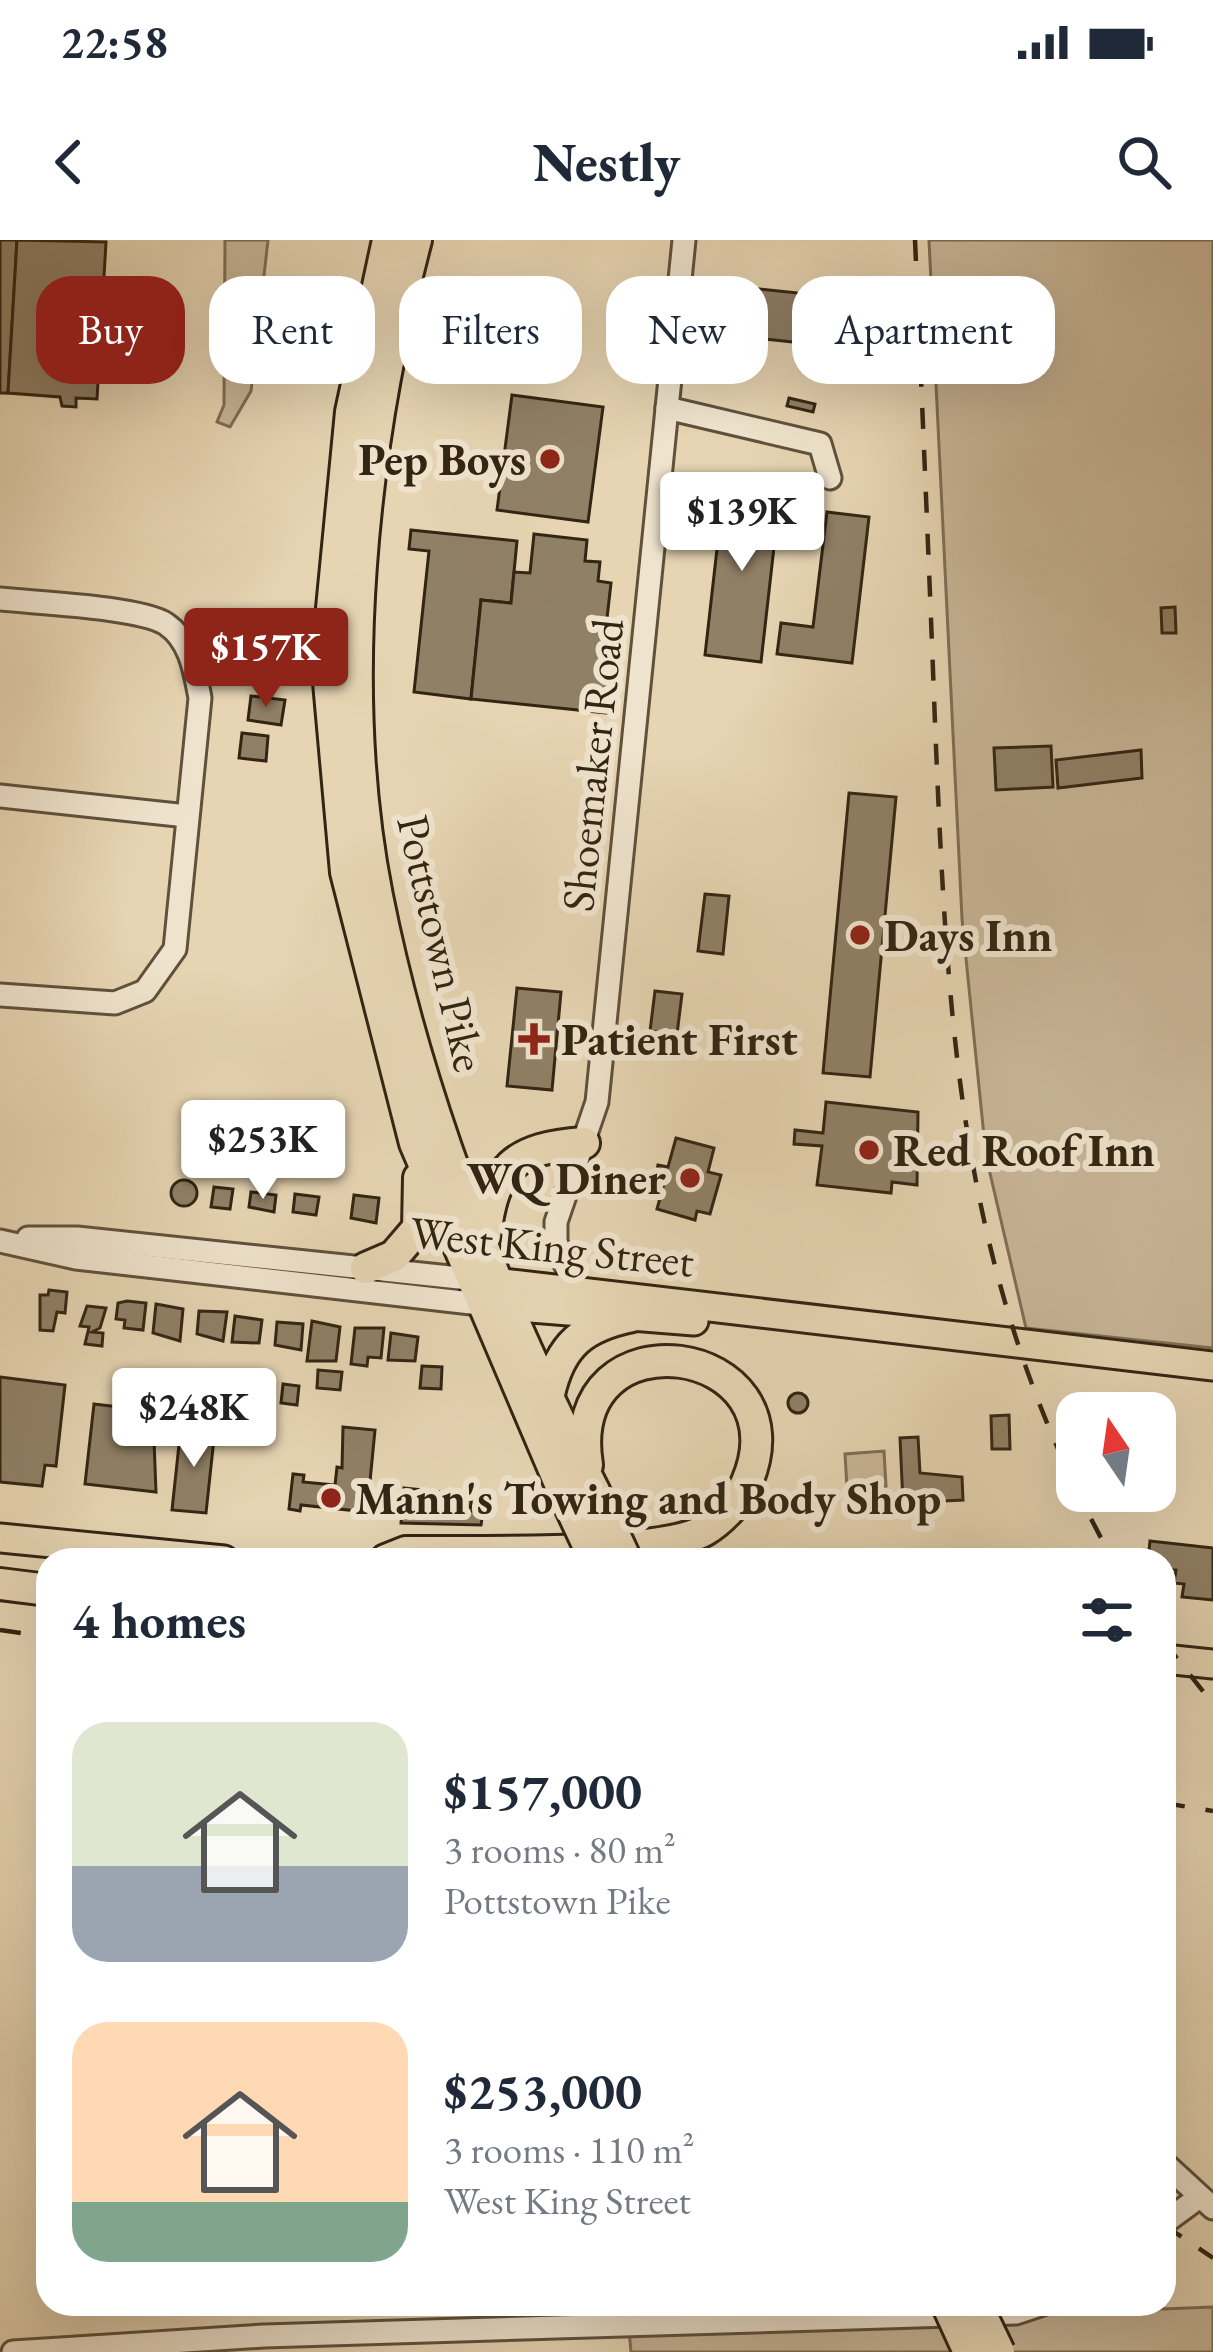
<!DOCTYPE html>
<html lang="en">
<head>
<meta charset="utf-8">
<style>
  body { margin:0; font-family:"EB Garamond",serif; background:#f2f2f3; color:#1f2937; height:100vh; display:flex; flex-direction:column; font-size:45px; white-space:nowrap }
  * { box-sizing:border-box; margin:0 }
  p { font-size:39px; color:#747a83 }
  .icon { flex:none; width:66px; height:66px; fill:none; stroke:currentColor; stroke-width:2; stroke-linecap:round; stroke-linejoin:round }
  .map { position:relative; flex:1; overflow:hidden }
  .panel { position:absolute; left:36px; top:1308px; width:1140px; height:768px; display:flex; flex-direction:column; background:#fff; border-radius:36px; box-shadow:0 12px 48px #0002 }
  .panel>* { flex:none }
  .banner { position:absolute; left:36px; top:36px; width:1143px; height:108px; display:flex; gap:24px }
  .needle { width:78px; rotate:347deg }
  .buttons { position:absolute; left:1056px; top:1152px; display:grid; gap:24px }
  .buttons a { display:grid; place-items:center; width:120px; height:120px; border-radius:24px; background:#fff; box-shadow:0 12px 48px #0002; font-size:60px }
  .price { position:absolute; translate:-50% -102px; padding:0 27px; border-radius:12px; background:#fff; color:#222; font-size:39px; line-height:78px; filter:drop-shadow(0 3px 6px #0008) }
  .price::after { content:''; position:absolute; left:50%; top:72px; width:36px; height:27px; margin-left:-18px; background:inherit; clip-path:polygon(0 0,100% 0,50% 100%) }
  .price.selected { background:#8f2418; color:#fff }
  ul { padding:0; list-style:none }
  li { display:flex; align-items:center; gap:36px; height:300px; padding:0 36px }
  li span { display:grid; place-items:center; flex:none; width:336px; height:240px; border-radius:36px; color:#555 }
  li>.icon { margin-inline-start:auto }
  span .icon { width:144px; height:144px; fill:#fffc; stroke-width:1 }
  li b { font-size:51px }
  h2 { display:flex; justify-content:space-between; align-items:center; height:144px; padding:0 36px; font-size:51px }
  .pill { padding:0 42px; border-radius:36px; background:#fff; box-shadow:0 12px 48px #0002; font-size:42px; line-height:108px }
  .pill.selected { background:#8f2418; color:#fff }
  .status { display:flex; justify-content:space-between; align-items:center; height:84px; padding:0 60px; background:#fff; direction:ltr }
  .status svg { height:33px; fill:currentColor }
  header { display:flex; justify-content:space-between; align-items:center; height:156px; padding:0 36px; background:#fff; font-size:54px; font-weight:800 }
  .map>svg:first-child { display:block }
  .green { fill:#c8b697; stroke:#7e6e55; stroke-width:3 }
  .building { fill:#908066; stroke:#332513; stroke-width:3 }
  .lines { fill:none; stroke-linecap:round; stroke-linejoin:round }
  .minor-casing { stroke:#60513b; stroke-width:27 }
  .major-casing { stroke:#332513; stroke-width:33 }
  .highway-casing { stroke:#332513; stroke-width:36 }
  .minor { stroke:#efe3cd; stroke-width:21 }
  .major { stroke:#e6d4b2; stroke-width:27 }
  .highway { stroke:#e6d4b2; stroke-width:30 }
  .rail { stroke:#332513; stroke-width:4.5; stroke-dasharray:21 21; stroke-linecap:butt }
  .highway-bridge-casing { stroke:#332513; stroke-width:36; stroke-linecap:butt }
  .highway-bridge { stroke:#e6d4b2; stroke-width:30 }
  .poi-dot { fill:#8f2418; stroke:#efe3cd; stroke-width:4.5 }
  .labels { text-anchor:middle; stroke-width:12; stroke-linejoin:round; paint-order:stroke }
  .poi-label { font-size:45px; font-weight:bold; fill:#332513; stroke:#efe3cd; text-anchor:start }
  .street-label { font-size:45px; fill:#332513; stroke:#efe3cd }
</style>
</head>
<body>
<div class="status"><b>22:58</b><svg viewBox="0 0 49 12"><path d="M0 12V9h3v3zM5 12V6h3v6zM10 12V3h3v9zM15 12V0h3v12zM26 1h20v11H26zM47 4h2v5h-2z"/></svg></div>
<header><svg class="icon" aria-label="back" viewBox="0 0 24 24"><path d="M15 5l-7 7 7 7"/></svg>Nestly<svg class="icon" aria-label="search" viewBox="0 0 24 24"><circle cx="10" cy="10" r="6"/><path d="M15 15l6 6"/></svg></header>
<div class="map">
<svg width="1213" height="2112" viewBox="0 0 1213 2112">
  <rect width="100%" height="100%" fill="#e6d4b2"/>
  <filter id="stains"><feTurbulence type="fractalNoise" baseFrequency=".00167" numOctaves="4"/><feColorMatrix values="0 0 0 0 .2 0 0 0 0 .09 0 0 0 0 .02 0 0 0 .5 -.17"/></filter>
  <radialGradient id="worn" r=".72"><stop offset=".6" stop-color="#630" stop-opacity="0"/><stop offset="1" stop-color="#630" stop-opacity=".3"/></radialGradient>
  <g class="green">
    <polygon points="225,0 268,0 251,151 230,187 217,182 224,165"/>
    <polygon points="929,0 1213,0 1213,1108 1026,1088 986,916 962,679"/>
    <polygon points="884,1211 886,1246 847,1248 845,1214"/>
    <polygon points="1213,2067 1213,2112 631,2112 629,2090"/>
  </g>
  <g class="building">
    <polygon points="0,0 17,0 8,153 0,153"/>
    <polygon points="17,0 106,2 97,159 76,158 76,167 62,166 60,157 8,153"/>
    <polygon points="741,47 836,57 831,106 736,96"/>
    <polygon points="512,155 603,167 588,282 497,270"/>
    <polygon points="789,158 815,164 813,172 787,166"/>
    <polygon points="724,247 780,254 761,422 705,415"/>
    <polygon points="827,272 869,277 852,423 777,414 781,383 813,387"/>
    <polygon points="411,290 517,301 511,363 481,360 471,459 414,452 429,311 409,309"/>
    <polygon points="534,294 587,300 585,321 600,322 598,341 611,343 600,440 610,441 607,473 471,459 481,360 511,363 514,332 530,333"/>
    <polygon points="1175,367 1176,393 1162,393 1161,368"/>
    <polygon points="273,410 282,439 256,437 254,412"/>
    <polygon points="251,456 285,460 281,485 248,480"/>
    <polygon points="242,493 268,496 266,521 239,518"/>
    <polygon points="1051,506 1053,547 996,550 994,508"/>
    <polygon points="1141,510 1142,538 1058,548 1056,520"/>
    <polygon points="849,553 896,557 870,837 823,833"/>
    <polygon points="705,654 729,656 723,714 698,711"/>
    <polygon points="517,748 561,752 552,850 507,846"/>
    <polygon points="655,751 682,754 677,794 650,791"/>
    <polygon points="826,862 918,872 917,945 892,942 891,953 817,945 822,906 794,904 795,890 823,893"/>
    <polygon points="676,898 714,908 708,932 721,935 710,974 697,971 695,980 657,969 665,940 655,937 658,925 668,927"/>
    <circle cx="184" cy="953" r="13"/>
    <polygon points="214,947 233,949 230,969 211,967"/>
    <polygon points="251,952 276,955 274,972 249,967"/>
    <polygon points="295,954 319,957 316,975 293,972"/>
    <polygon points="354,955 379,958 376,983 351,978"/>
    <polygon points="49,1050 67,1052 65,1073 57,1072 53,1091 40,1090 40,1055 48,1055"/>
    <polygon points="127,1061 146,1063 143,1090 124,1088 125,1080 116,1079 118,1063"/>
    <polygon points="156,1064 183,1069 180,1101 153,1093"/>
    <polygon points="87,1066 106,1068 100,1088 92,1092 103,1093 102,1106 85,1104 89,1087 80,1086"/>
    <polygon points="199,1071 227,1072 223,1101 197,1094"/>
    <polygon points="235,1076 262,1080 259,1103 232,1102"/>
    <polygon points="312,1081 340,1087 336,1121 307,1121"/>
    <polygon points="277,1082 303,1084 301,1110 275,1105"/>
    <polygon points="355,1088 384,1088 381,1118 368,1117 367,1126 351,1124"/>
    <polygon points="391,1093 418,1097 415,1121 388,1120"/>
    <polygon points="422,1126 442,1127 441,1149 420,1148"/>
    <polygon points="318,1130 342,1132 340,1150 317,1148"/>
    <polygon points="0,1137 65,1145 56,1226 45,1225 42,1246 0,1242"/>
    <polygon points="283,1144 299,1146 297,1165 281,1163"/>
    <circle cx="798" cy="1163" r="10"/>
    <polygon points="94,1164 128,1168 124,1196 154,1200 156,1252 85,1244"/>
    <polygon points="1009,1175 1010,1209 992,1209 991,1176"/>
    <polygon points="181,1186 215,1189 206,1273 172,1270"/>
    <polygon points="343,1187 375,1190 367,1272 301,1265 300,1271 289,1269 293,1234 304,1235 303,1242 335,1245 337,1227 342,1228"/>
    <polygon points="918,1197 920,1233 962,1237 963,1260 903,1263 900,1198"/>
    <polygon points="404,1248 472,1255 470,1271 483,1272 481,1285 401,1283"/>
    <polygon points="1150,1301 1213,1308 1213,1360 1182,1357 1184,1344 1174,1343 1176,1330 1164,1329 1164,1320 1148,1320"/>
  </g>
  <g class="lines">
    <defs>
      <g id="minor">
        <polyline points="667,168 820,204 830,238"/>
        <path d="M0 359C36 363 140 367 166 384 191 401 195 432 200 458L175 709 145 751 115 763 0 755"/>
        <polyline points="0,556 187,576"/>
        <polyline points="28,998 77,998 469,1039"/>
        <polyline points="0,1001 76,1018 480,1064"/>
        <polyline points="575,1048 556,1002 556,982 597,862 684,0"/>
        <polyline points="1164,1923 1213,1968"/>
        <polyline points="1164,1983 1198,1958"/>
        <polyline points="13,2112 264,2096 1016,2073 1043,2064"/>
      </g>
      <g id="major">
        <polyline points="478,1040 1213,1126"/>
        <polyline points="493,1065 694,1081"/>
        <polyline points="0,1298 224,1320"/>
        <polyline points="1164,1419 1213,1424"/>
      </g>
      <g id="highway">
        <polyline points="388,0 351,172 327,420 346,632 415,903 567,1260"/>
        <path d="M416 0C362 203 336 449 377 656 418 862 499 1065 594 1251"/>
        <path d="M485 996C493 927 514 908 584 903"/>
        <polyline points="366,1028 394,1016 418,988 419,938"/>
        <path d="M549 1154C560 1105 583 1086 632 1076"/>
        <path d="M386 1320 406 1312C467 1311 660 1317 705 1290 723 1279 739 1261 747 1242 806 1102 562 1067 587 1225"/>
        <polyline points="0,1344 48,1350"/>
      </g>
    </defs>
    <use href="#minor" class="minor-casing"/>
    <use href="#major" class="major-casing"/>
    <use href="#highway" class="highway-casing"/>
    <use href="#minor" class="minor"/>
    <use href="#major" class="major"/>
    <use href="#highway" class="highway"/>
    <g class="rail">
      <path d="M915 0C922 161 929 322 935 483 948 792 958 1041 1113 1320"/>
      <polyline points="0,1390 48,1397"/>
      <polyline points="1164,1402 1213,1464"/>
      <polyline points="1164,1563 1213,1571"/>
      <polyline points="1164,1985 1213,2018"/>
    </g>
    <defs>
      <g id="highway-bridge">
        <polyline points="594,1251 626,1320"/>
        <polyline points="567,1260 595,1320"/>
        <polyline points="947,2064 969,2112"/>
        <polyline points="976,2064 999,2112"/>
      </g>
    </defs>
    <use href="#highway-bridge" class="highway-bridge-casing"/>
    <use href="#highway-bridge" class="highway-bridge"/>
  </g>
  <g class="poi-dot">
    <circle cx="550" cy="219" r="12"/>
    <circle cx="860" cy="695" r="12"/>
    <path d="M528 781h12v12h12v12h-12v12h-12v-12h-12v-12h12z"/>
    <circle cx="869" cy="910" r="12"/>
    <circle cx="690" cy="938" r="12"/>
    <circle cx="331" cy="1258" r="12"/>
  </g>
  <g class="labels">
    <g class="poi-label">
      <text x="526" y="235" text-anchor="end">Pep Boys</text>
      <text x="884" y="711">Days Inn</text>
      <text x="561" y="815">Patient First</text>
      <text x="893" y="926">Red Roof Inn</text>
      <text x="666" y="954" text-anchor="end">WQ Diner</text>
      <text x="355" y="1274">Mann's Towing and Body Shop</text>
    </g>
    <g class="street-label">
      <text transform="translate(592 525) rotate(-84)" y="16">Shoemaker Road</text>
      <text transform="translate(442 703) rotate(77)" y="16">Pottstown Pike</text>
      <text transform="translate(552 1006) rotate(6)" y="16">West King Street</text>
    </g>
  </g>
  <rect width="100%" height="100%" filter="url(#stains)"/>
  <rect width="100%" height="100%" fill="url(#worn)"/>
</svg>
<div class="buttons">
<a><svg class="needle" viewBox="-14 -14 28 28"><path d="M0-13l5 13h-10z" fill="#e53935"/><path d="M0 13l5-13h-10z" fill="#747a83"/></svg></a>
</div>
<b class="price" style="left:742px;top:334px">$139K</b>
<b class="price selected" style="left:266px;top:470px">$157K</b>
<b class="price" style="left:263px;top:962px">$253K</b>
<b class="price" style="left:194px;top:1230px">$248K</b>
<div class="banner">
<a class="pill selected">Buy</a>
<a class="pill">Rent</a>
<a class="pill">Filters</a>
<a class="pill">New</a>
<a class="pill">Apartment</a>
</div>
<section class="panel">
<h2>4 homes<svg class="icon" aria-label="filters" viewBox="0 0 24 24"><path d="M4 7h16M4 17h16"/><circle cx="9" cy="7" r="2"/><circle cx="15" cy="17" r="2"/></svg></h2>
<ul>
<li><span style="background:linear-gradient(#dfe7d0 60%,#9aa5b1 0)"><svg class="icon" aria-label="home" viewBox="0 0 24 24"><path d="M3 11l9-7 9 7M6 9v11h12V9"/></svg></span><div><b>$157,000</b><p>3 rooms · 80 m²</p><p>Pottstown Pike</p></div></li>
<li><span style="background:linear-gradient(#ffd9b3 75%,#7fa58c 0)"><svg class="icon" aria-label="home" viewBox="0 0 24 24"><path d="M3 11l9-7 9 7M6 9v11h12V9"/></svg></span><div><b>$253,000</b><p>3 rooms · 110 m²</p><p>West King Street</p></div></li>
</ul>
</section>
</div>
</body>
</html>
